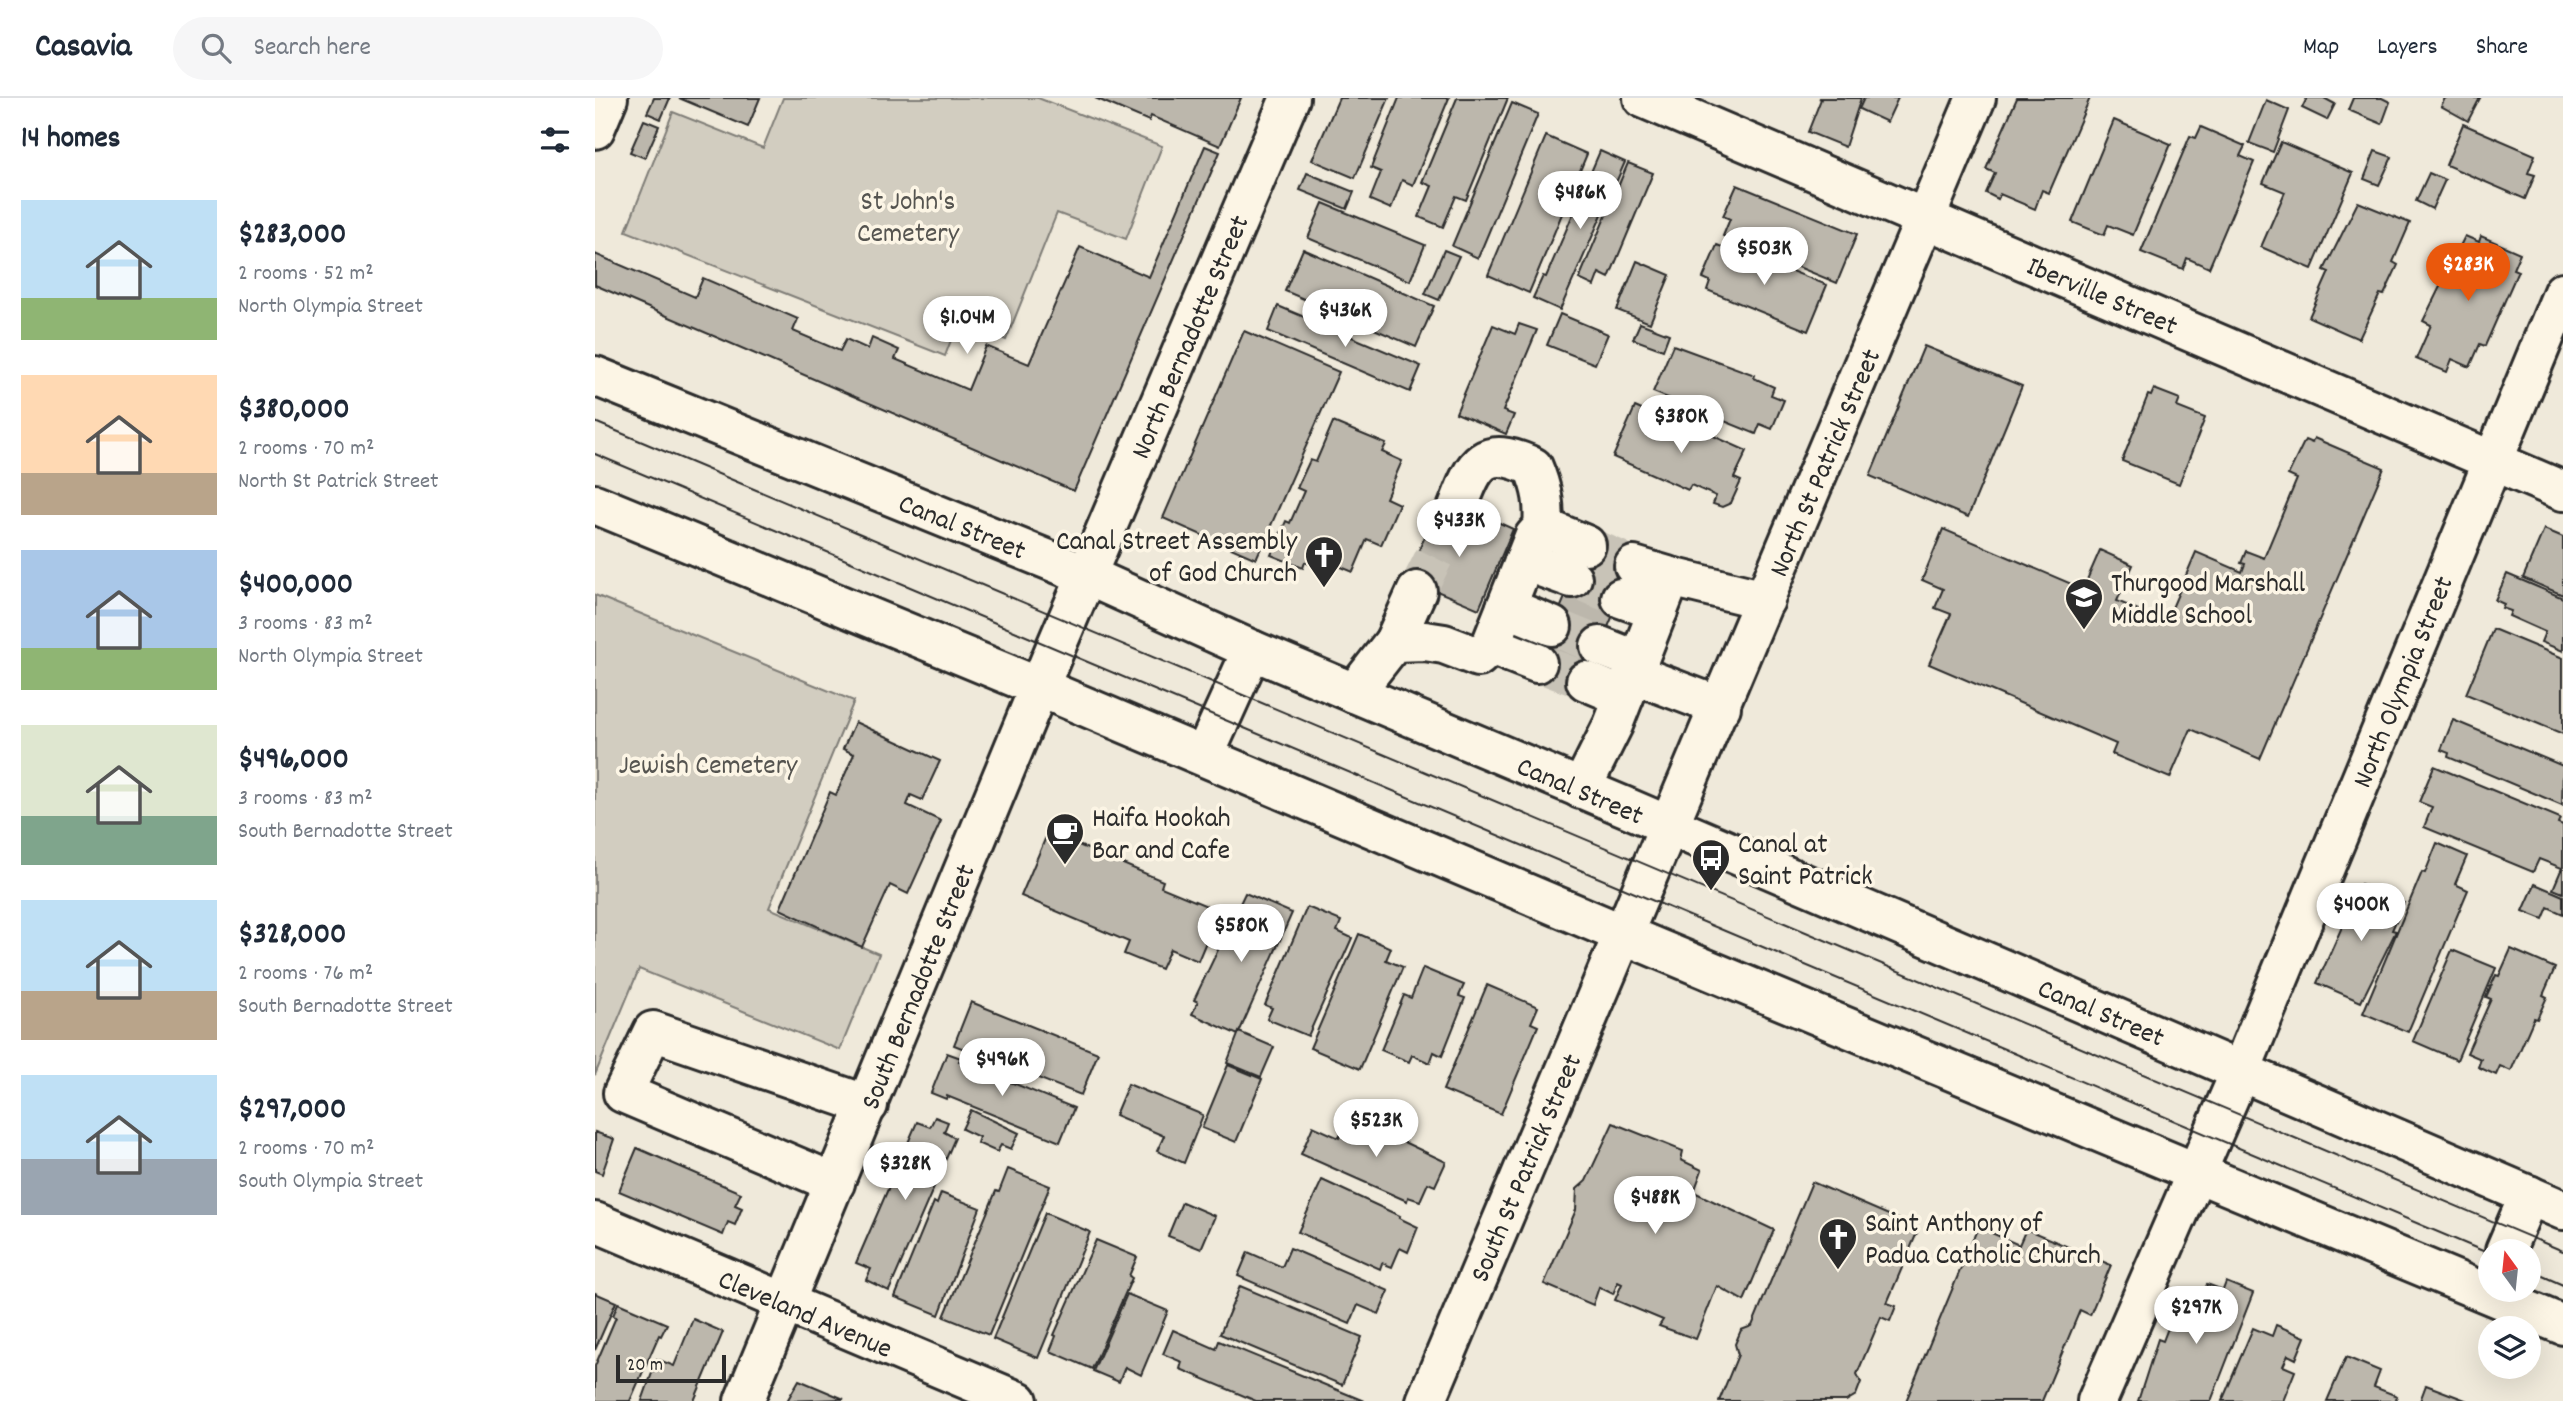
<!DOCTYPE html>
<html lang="en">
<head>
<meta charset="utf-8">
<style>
  body { margin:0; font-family:Dekko,sans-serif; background:#f6f6f7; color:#1f2937; height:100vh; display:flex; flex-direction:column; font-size:26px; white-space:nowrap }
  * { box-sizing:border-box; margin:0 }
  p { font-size:23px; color:#747a83 }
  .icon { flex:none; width:38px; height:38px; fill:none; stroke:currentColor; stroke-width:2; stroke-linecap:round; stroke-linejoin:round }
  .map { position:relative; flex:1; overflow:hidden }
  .sheet { display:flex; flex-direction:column; background:#fff; width:595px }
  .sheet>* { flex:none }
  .needle { width:46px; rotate:345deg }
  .buttons { position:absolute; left:1883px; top:1141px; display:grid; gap:14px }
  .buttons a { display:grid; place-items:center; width:63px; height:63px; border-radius:50%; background:#fff; box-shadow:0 7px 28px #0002; font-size:35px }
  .scale { position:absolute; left:21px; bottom:18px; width:110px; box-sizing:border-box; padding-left:7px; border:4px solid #2b2b2b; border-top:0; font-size:19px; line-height:24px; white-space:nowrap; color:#2b2b2b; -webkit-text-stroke:5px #fcf5e5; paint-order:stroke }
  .price { position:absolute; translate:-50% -60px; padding:0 16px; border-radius:24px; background:#fff; color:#222; font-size:23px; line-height:46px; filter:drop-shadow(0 2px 4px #0008) }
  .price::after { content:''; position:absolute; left:50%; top:42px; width:21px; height:16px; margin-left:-10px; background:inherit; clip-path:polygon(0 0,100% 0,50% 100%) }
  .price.current { background:#ea580c; color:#fff }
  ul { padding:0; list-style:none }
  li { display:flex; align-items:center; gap:21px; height:175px; padding:0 21px }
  li span { display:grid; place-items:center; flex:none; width:196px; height:140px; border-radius:0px; color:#555 }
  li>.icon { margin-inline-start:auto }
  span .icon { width:84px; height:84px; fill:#fffc; stroke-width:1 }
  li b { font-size:30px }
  h2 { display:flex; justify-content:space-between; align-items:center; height:84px; padding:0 21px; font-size:30px }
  header { display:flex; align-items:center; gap:42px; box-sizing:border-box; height:98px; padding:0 35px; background:#fff; border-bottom:2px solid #e0e1e3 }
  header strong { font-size:33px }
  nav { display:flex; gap:38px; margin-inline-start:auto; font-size:24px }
  .search { width:490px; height:63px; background:#f6f6f7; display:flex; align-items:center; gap:18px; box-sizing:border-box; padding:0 24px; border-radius:38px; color:#747a83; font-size:26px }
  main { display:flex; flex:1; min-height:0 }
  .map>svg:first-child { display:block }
  .green { fill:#d2cdc0; stroke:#7e7c76; stroke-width:2 }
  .building { fill:#bcb7ac; stroke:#2b2b2b; stroke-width:2 }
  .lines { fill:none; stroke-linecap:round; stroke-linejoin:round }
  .minor-tunnel { stroke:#c8c3b7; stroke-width:38; stroke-dasharray:38 19; stroke-linecap:butt }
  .minor-casing { stroke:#2b2b2b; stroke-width:44 }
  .major-casing { stroke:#2b2b2b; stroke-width:44 }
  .minor { stroke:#fcf5e5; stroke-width:38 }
  .major { stroke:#fcf5e5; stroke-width:38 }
  .tram { stroke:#2b2b2b; stroke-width:2 }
  .labels { text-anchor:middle; stroke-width:7; stroke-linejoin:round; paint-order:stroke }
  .park-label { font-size:28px; fill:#555450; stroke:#fcf5e5 }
  .street-label { font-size:28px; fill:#2b2b2b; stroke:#fcf5e5 }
  .poi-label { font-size:28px; fill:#2b2b2b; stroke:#fcf5e5; text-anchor:start }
</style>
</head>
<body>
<header>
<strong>Casavia</strong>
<div class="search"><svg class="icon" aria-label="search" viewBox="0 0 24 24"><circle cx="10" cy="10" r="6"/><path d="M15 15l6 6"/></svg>Search here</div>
<nav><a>Map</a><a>Layers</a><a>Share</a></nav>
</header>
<main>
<section class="sheet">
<h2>14 homes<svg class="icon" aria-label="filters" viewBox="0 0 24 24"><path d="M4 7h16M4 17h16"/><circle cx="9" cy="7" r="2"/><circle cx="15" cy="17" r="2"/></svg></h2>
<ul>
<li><span style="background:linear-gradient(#bfe0f5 70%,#8fb573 0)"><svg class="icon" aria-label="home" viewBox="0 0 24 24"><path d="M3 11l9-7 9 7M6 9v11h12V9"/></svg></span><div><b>$283,000</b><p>2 rooms · 52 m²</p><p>North Olympia Street</p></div></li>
<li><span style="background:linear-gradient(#ffd9b3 70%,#b9a48a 0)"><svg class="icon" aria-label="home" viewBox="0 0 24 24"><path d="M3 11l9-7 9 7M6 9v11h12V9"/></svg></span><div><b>$380,000</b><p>2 rooms · 70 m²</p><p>North St Patrick Street</p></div></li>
<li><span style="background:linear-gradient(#a9c7e8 70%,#8fb573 0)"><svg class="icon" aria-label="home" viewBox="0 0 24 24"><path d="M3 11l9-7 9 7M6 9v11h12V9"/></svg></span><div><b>$400,000</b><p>3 rooms · 83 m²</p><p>North Olympia Street</p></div></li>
<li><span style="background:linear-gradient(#dfe7d0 65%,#7fa58c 0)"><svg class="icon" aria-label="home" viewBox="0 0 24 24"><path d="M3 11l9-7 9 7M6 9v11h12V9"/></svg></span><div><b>$496,000</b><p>3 rooms · 83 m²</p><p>South Bernadotte Street</p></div></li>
<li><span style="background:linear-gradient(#bfe0f5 65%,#b9a48a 0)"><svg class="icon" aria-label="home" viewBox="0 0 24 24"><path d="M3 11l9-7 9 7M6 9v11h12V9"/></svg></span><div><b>$328,000</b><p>2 rooms · 76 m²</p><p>South Bernadotte Street</p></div></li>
<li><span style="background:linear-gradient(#bfe0f5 60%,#9aa5b1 0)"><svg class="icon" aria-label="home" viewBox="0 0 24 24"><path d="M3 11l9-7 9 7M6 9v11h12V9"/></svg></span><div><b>$297,000</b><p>2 rooms · 70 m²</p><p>South Olympia Street</p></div></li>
</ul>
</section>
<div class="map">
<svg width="1968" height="1303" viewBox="0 0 1968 1303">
  <rect width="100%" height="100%" fill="#efe9da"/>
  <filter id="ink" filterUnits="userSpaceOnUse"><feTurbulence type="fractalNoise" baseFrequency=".0143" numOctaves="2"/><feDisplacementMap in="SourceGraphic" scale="14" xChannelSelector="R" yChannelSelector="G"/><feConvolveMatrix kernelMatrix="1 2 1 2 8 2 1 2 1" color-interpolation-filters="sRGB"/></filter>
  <g filter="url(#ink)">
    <g class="green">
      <polygon points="188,0 443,0 567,48 531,141 462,115 411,242 363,224 350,258 31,133 78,14 168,50"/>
      <polygon points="0,497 259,603 174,810 284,856 245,952 44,871 0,977"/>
    </g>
    <g class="building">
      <polygon points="59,0 75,0 66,21 52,15"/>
      <polygon points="84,0 165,0 153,29"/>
      <polygon points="500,0 646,0 625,48 556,18 554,23"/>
      <polygon points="744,0 794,0 760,80 717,62"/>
      <polygon points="804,0 854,0 818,87 807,82 796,111 775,102 786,74 776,70"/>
      <polygon points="862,0 913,0 871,102 861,98 848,129 824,119 837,88 827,84"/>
      <polygon points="1224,0 1266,0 1250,49 1213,34 1226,1"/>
      <polygon points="1269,0 1303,0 1292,24 1264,11"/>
      <polygon points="1422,0 1495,0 1454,95 1447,92 1440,111 1405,96 1403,101 1391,95 1400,75 1391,71"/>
      <polygon points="1712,0 1729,0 1740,6 1732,22 1707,10"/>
      <polygon points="1758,0 1787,0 1795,4 1787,26 1753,12"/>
      <polygon points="1850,0 1885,0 1873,23 1846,8"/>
      <polygon points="1671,2 1694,12 1678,54 1654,45"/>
      <polygon points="917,5 943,16 883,160 857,148"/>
      <polygon points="49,22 64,28 50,60 35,54"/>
      <polygon points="1519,22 1576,46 1538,137 1513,127 1509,137 1477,124"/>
      <polygon points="1868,26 1940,57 1933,75 1940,77 1930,101 1851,67"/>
      <polygon points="1606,29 1650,48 1645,58 1659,64 1614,170 1592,160 1588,171 1546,154 1595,38 1601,40"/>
      <polygon points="951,38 992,56 934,195 893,177"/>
      <polygon points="1686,44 1758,75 1717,171 1666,149 1690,94 1668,85"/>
      <polygon points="610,48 625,54 479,393 0,187 0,156 100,199 108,180 203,221 198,233 245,253 251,241 273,251 277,240 304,252 300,261 373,292 391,248 434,266 485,149 554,179"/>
      <polygon points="1005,53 1030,64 965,212 938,200 948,178 951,179"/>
      <polygon points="1780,53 1797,59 1784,87 1769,81"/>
      <polygon points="1033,65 1058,75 1014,180 1004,175 999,188 984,181"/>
      <polygon points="712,75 759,94 752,111 705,92"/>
      <polygon points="1834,75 1850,82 1837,111 1821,103"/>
      <polygon points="1142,87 1262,136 1242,185 1128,138 1135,121 1128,118"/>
      <polygon points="1763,104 1815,125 1798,164 1803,167 1789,197 1785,196 1764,241 1714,219 1734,174 1729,172"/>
      <polygon points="728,105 830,147 815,183 713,140"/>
      <polygon points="1870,138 1884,144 1886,138 1925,155 1918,171 1923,173 1890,248 1885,246 1875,269 1857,261 1852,274 1821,261 1836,227 1828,223"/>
      <polygon points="1122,147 1132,151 1133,148 1232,187 1213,233 1112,192 1115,183 1108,180"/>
      <polygon points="708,151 839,208 821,249 690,193"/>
      <polygon points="849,152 864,158 844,202 830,196"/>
      <polygon points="1042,163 1075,177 1055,225 1022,212"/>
      <polygon points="683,208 826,268 815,294 673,233"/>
      <polygon points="965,216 1013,236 1000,266 952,247"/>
      <polygon points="1045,225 1074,236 1068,252 1038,241"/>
      <polygon points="924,226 942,232 908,313 919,317 911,336 861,315 898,227 920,236"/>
      <polygon points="649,233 744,274 661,461 568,420"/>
      <polygon points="1078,247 1160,277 1159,280 1179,289 1176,297 1189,302 1177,331 1165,326 1161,336 1058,294"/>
      <polygon points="1329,248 1427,288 1373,419 1275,378"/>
      <polygon points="1559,291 1585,301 1582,309 1610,320 1584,386 1527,363 1553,297 1556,298"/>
      <polygon points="1040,309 1060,318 1063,313 1152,353 1139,380 1146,383 1136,405 1127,409 1118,406 1121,398 1096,387 1093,392 1018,359"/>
      <polygon points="738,324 791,346 787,354 807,363 791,400 804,406 786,447 772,441 758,474 732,463 729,472 710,464 708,470 676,457 691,423 695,425 709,393 702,390 715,362 721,364"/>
      <polygon points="1719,340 1789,370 1665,661 1596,631 1575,680 1517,656 1521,646 1334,566 1356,516 1340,510 1348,491 1327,482 1348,431 1488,491 1505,452 1538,467 1522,503 1571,524 1601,454 1647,474 1650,466 1646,465 1651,453 1669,460 1702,381 1693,377 1710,342 1717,345"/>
      <polygon points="841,414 879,430 885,416 918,431 884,511 842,493 839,501 808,487"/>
      <polygon points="1949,431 1968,439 1968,497 1928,480"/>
      <polygon points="996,438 1043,457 984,599 936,579"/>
      <polygon points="1912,476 1968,500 1968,553 1946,544 1950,534 1914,518 1916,513 1907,510 1909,506 1900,502"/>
      <polygon points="1898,531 1968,560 1968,636 1871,596"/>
      <polygon points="1858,622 1968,668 1967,707 1853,659 1854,655 1846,652"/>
      <polygon points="260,624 345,663 327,702 316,697 312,707 346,723 313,796 295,787 267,849 185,811 235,694 241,697 259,656 248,651"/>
      <polygon points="1839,668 1965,720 1963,725 1968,727 1968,795 1958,791 1967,770 1944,761 1938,774 1829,729 1837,709 1824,704"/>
      <polygon points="453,734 568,783 566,789 624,813 603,863 575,851 566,871 529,856 534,844 426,798"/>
      <polygon points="1842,745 1872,758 1860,786 1873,792 1813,934 1768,915 1827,774 1830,775"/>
      <polygon points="1766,786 1809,805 1797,832 1801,833 1766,904 1722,885"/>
      <polygon points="1940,786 1968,798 1968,816 1953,809 1948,821 1928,813"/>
      <polygon points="650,795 697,815 643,937 597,916 603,904 599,902"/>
      <polygon points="712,809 746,823 742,833 757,840 713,938 672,921 677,910 670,907"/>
      <polygon points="764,836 796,850 791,862 808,869 765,971 715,950"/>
      <polygon points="1916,851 1960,870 1948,897 1952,899 1942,921 1939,920 1916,973 1905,968 1901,977 1883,969 1886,961 1872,955 1896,901 1891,899 1901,877 1904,878"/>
      <polygon points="1857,852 1901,870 1862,962 1818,943"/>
      <polygon points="828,870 869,887 864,898 870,900 847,958 839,954 835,965 817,957 814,964 786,952 809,897 816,900"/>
      <polygon points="892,887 943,909 936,925 943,928 906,1016 848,992"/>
      <polygon points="376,904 503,955 486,997 359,947"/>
      <polygon points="644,934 679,949 666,979 632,965"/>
      <polygon points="352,955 366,960 364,963 479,1010 465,1044 352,998 351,1001 336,995"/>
      <polygon points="633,967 667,981 641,1044 607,1030"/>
      <polygon points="533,986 608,1017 589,1065 562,1053 569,1038 520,1017"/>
      <polygon points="376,1012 424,1035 416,1051 406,1047 402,1054 382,1045 384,1039 367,1031"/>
      <polygon points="754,1018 851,1064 840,1088 833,1085 825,1103 813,1099 812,1103 706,1056 718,1028 744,1040"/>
      <polygon points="340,1019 353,1024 349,1034 360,1040 294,1193 271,1182 276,1171 261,1165 322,1024 335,1029"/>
      <polygon points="1018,1025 1088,1053 1086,1062 1107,1072 1099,1094 1179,1132 1149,1203 1122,1188 1101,1241 1064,1228 1068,1222 1020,1202 1027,1186 1023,1184 1018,1196 1004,1189 998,1207 949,1186 981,1112 982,1091 991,1083"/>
      <polygon points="0,1034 19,1041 7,1076 0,1073"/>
      <polygon points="42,1050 146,1095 140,1107 147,1110 140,1127 133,1124 128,1137 24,1093"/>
      <polygon points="413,1071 455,1088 394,1237 349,1219 401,1093 404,1094"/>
      <polygon points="727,1082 805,1118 804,1120 823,1129 813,1154 805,1150 797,1169 787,1165 785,1171 703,1134"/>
      <polygon points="1217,1084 1324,1130 1292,1205 1301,1208 1295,1223 1286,1219 1262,1276 1266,1284 1261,1297 1251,1303 1124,1303 1143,1257 1140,1246 1146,1232 1157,1228"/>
      <polygon points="346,1095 385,1110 344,1217 300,1199 339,1104 342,1106"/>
      <polygon points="587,1104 620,1118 606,1151 573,1138"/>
      <polygon points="450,1115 495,1134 443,1260 398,1241"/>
      <polygon points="1383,1129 1424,1147 1431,1131 1516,1167 1495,1217 1485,1212 1447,1303 1311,1303"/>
      <polygon points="501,1142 542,1159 534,1178 537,1180 497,1271 455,1253 461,1238 459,1237"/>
      <polygon points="695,1150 794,1193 784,1216 763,1207 755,1226 643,1178 653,1154 687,1169"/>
      <polygon points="1631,1184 1658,1195 1616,1303 1543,1303 1563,1241 1568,1243 1586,1196 1594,1199 1596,1191 1609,1196 1612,1186 1628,1192"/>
      <polygon points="645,1188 767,1239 747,1287 625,1236"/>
      <polygon points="0,1195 21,1204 0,1252"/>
      <polygon points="532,1196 573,1213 546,1277 530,1269 524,1284 498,1273"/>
      <polygon points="23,1205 72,1226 66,1238 64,1237 35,1303 0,1303 0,1268 21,1219 18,1218"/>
      <polygon points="98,1221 128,1234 99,1303 47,1303 62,1261 79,1268"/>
      <polygon points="1681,1227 1710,1239 1701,1261 1693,1257 1688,1268 1700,1273 1688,1303 1627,1303 1658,1230 1677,1238"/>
      <polygon points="578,1232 621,1251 624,1243 769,1303 661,1303 585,1271 587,1264 568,1256"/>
      <polygon points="1751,1259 1785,1273 1779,1289 1802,1298 1800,1303 1732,1303"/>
      <polygon points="204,1282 249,1301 192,1303"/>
      <polygon points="1831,1287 1873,1303 1825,1303"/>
    </g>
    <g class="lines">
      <g class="minor-tunnel">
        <polyline points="991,447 1039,468"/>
        <polyline points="977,480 1026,500"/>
        <polyline points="822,493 858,421"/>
        <polyline points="957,528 1005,548"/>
        <polyline points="942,565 991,583"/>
      </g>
      <defs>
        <g id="minor">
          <polyline points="1048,0 1968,393"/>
          <polyline points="0,31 13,0"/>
          <polyline points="948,429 991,447"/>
          <polyline points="929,463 977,480"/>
          <polyline points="1039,468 1076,479"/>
          <polyline points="1026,500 1063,513"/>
          <polyline points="911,509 957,528"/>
          <polyline points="799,544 822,493"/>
          <polyline points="896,547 942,565"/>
          <polyline points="1005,548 1043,563"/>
          <polyline points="1039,576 1126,609"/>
          <polyline points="991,583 1029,599"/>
          <path d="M759 595 799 544 830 543 849 546 883 559 896 547 939 439 948 429C950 407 947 390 938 369 880 341 877 376 858 421"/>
          <polyline points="986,691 1018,627 1076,479 1170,502"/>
          <polyline points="240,1085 28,995 58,933 273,1007"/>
          <polyline points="0,1124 423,1303"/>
          <polyline points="149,1303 460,551 695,0"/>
          <polyline points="831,1303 1381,0"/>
          <polyline points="1502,1303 1646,972 1968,194"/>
        </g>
        <g id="major">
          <polyline points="0,278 491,477 657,552 1033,710 1968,1112"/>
          <polyline points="0,406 444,589 1061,850 1968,1227"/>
          <polyline points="609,658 657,552"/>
          <polyline points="1910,1153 1934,1097"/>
        </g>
      </defs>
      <use href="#minor" class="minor-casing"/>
      <use href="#major" class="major-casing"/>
      <use href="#minor" class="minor"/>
      <use href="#major" class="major"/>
      <g class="tram">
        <polyline points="0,324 1968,1153"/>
        <polyline points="0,356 1895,1156"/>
        <polyline points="1934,1172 1968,1187"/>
      </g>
    </g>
  </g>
  <defs>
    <symbol id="church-pin" viewBox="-11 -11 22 30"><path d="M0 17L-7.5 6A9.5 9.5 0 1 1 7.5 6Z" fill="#2b2b2b" stroke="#fcf5e5"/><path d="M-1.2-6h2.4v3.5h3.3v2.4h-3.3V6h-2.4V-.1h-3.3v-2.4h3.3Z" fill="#fff"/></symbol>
    <symbol id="school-pin" viewBox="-11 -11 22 30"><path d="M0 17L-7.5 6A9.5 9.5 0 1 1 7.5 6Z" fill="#2b2b2b" stroke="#fcf5e5"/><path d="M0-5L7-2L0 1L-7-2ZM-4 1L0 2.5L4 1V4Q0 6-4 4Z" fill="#fff"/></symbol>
    <symbol id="cafe-pin" viewBox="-11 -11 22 30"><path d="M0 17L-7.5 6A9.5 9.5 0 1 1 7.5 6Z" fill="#2b2b2b" stroke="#fcf5e5"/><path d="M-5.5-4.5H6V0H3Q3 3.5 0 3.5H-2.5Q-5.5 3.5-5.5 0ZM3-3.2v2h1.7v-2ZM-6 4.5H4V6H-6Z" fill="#fff"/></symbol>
    <symbol id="bus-pin" viewBox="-11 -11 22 30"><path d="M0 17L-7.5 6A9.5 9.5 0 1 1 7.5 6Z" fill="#2b2b2b" stroke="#fcf5e5"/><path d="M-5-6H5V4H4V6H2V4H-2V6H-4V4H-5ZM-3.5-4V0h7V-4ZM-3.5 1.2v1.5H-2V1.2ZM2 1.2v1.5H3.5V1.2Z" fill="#fff"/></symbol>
  </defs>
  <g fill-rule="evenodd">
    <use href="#church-pin" x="707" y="435" width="44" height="60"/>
    <use href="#school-pin" x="1467" y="477" width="44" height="60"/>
    <use href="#cafe-pin" x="448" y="712" width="44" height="60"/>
    <use href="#bus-pin" x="1094" y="738" width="44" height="60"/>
    <use href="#church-pin" x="1221" y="1117" width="44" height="60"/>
  </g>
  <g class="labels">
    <g class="park-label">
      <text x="313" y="111">St John's<tspan x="313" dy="32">Cemetery</tspan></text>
      <text x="113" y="675">Jewish Cemetery</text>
    </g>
    <g class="street-label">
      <text transform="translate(1508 196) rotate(23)" y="10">Iberville Street</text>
      <text transform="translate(593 238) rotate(-67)" y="10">North Bernadotte Street</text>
      <text transform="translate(1228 364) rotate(-67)" y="10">North St Patrick Street</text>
      <text transform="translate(368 427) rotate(22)" y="10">Canal Street</text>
      <text transform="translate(1806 583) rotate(-68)" y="10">North Olympia Street</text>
      <text transform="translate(986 691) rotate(23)" y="10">Canal Street</text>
      <text transform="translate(321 888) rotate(-68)" y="10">South Bernadotte Street</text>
      <text transform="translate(1507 913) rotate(23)" y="10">Canal Street</text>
      <text transform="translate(929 1069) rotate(-67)" y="10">South St Patrick Street</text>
      <text transform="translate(211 1214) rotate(23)" y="10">Cleveland Avenue</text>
    </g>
    <g class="poi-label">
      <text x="702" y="451" text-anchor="end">Canal Street Assembly<tspan x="702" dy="32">of God Church</tspan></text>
      <text x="1516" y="493">Thurgood Marshall<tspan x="1516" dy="32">Middle School</tspan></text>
      <text x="497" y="728">Haifa Hookah<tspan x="497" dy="32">Bar and Cafe</tspan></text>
      <text x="1143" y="754">Canal at<tspan x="1143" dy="32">Saint Patrick</tspan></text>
      <text x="1270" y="1133">Saint Anthony of<tspan x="1270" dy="32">Padua Catholic Church</tspan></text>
    </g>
  </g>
</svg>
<div class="buttons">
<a><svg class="needle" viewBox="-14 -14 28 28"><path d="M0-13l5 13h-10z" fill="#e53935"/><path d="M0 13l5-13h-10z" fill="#747a83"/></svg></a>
<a><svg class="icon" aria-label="layers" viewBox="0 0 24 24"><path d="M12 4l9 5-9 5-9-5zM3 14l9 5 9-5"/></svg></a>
</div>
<div class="scale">20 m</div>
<b class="price" style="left:985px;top:133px">$486K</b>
<b class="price" style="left:1169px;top:189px">$503K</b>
<b class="price current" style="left:1873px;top:205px">$283K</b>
<b class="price" style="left:750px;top:251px">$436K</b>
<b class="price" style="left:372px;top:258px">$1.04M</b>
<b class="price" style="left:1086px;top:357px">$380K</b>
<b class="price" style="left:864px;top:461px">$433K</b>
<b class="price" style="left:1766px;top:845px">$400K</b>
<b class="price" style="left:646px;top:866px">$580K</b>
<b class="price" style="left:407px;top:1000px">$496K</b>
<b class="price" style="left:781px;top:1061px">$523K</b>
<b class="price" style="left:310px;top:1104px">$328K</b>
<b class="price" style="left:1060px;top:1138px">$488K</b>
<b class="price" style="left:1601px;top:1248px">$297K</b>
</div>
</main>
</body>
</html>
